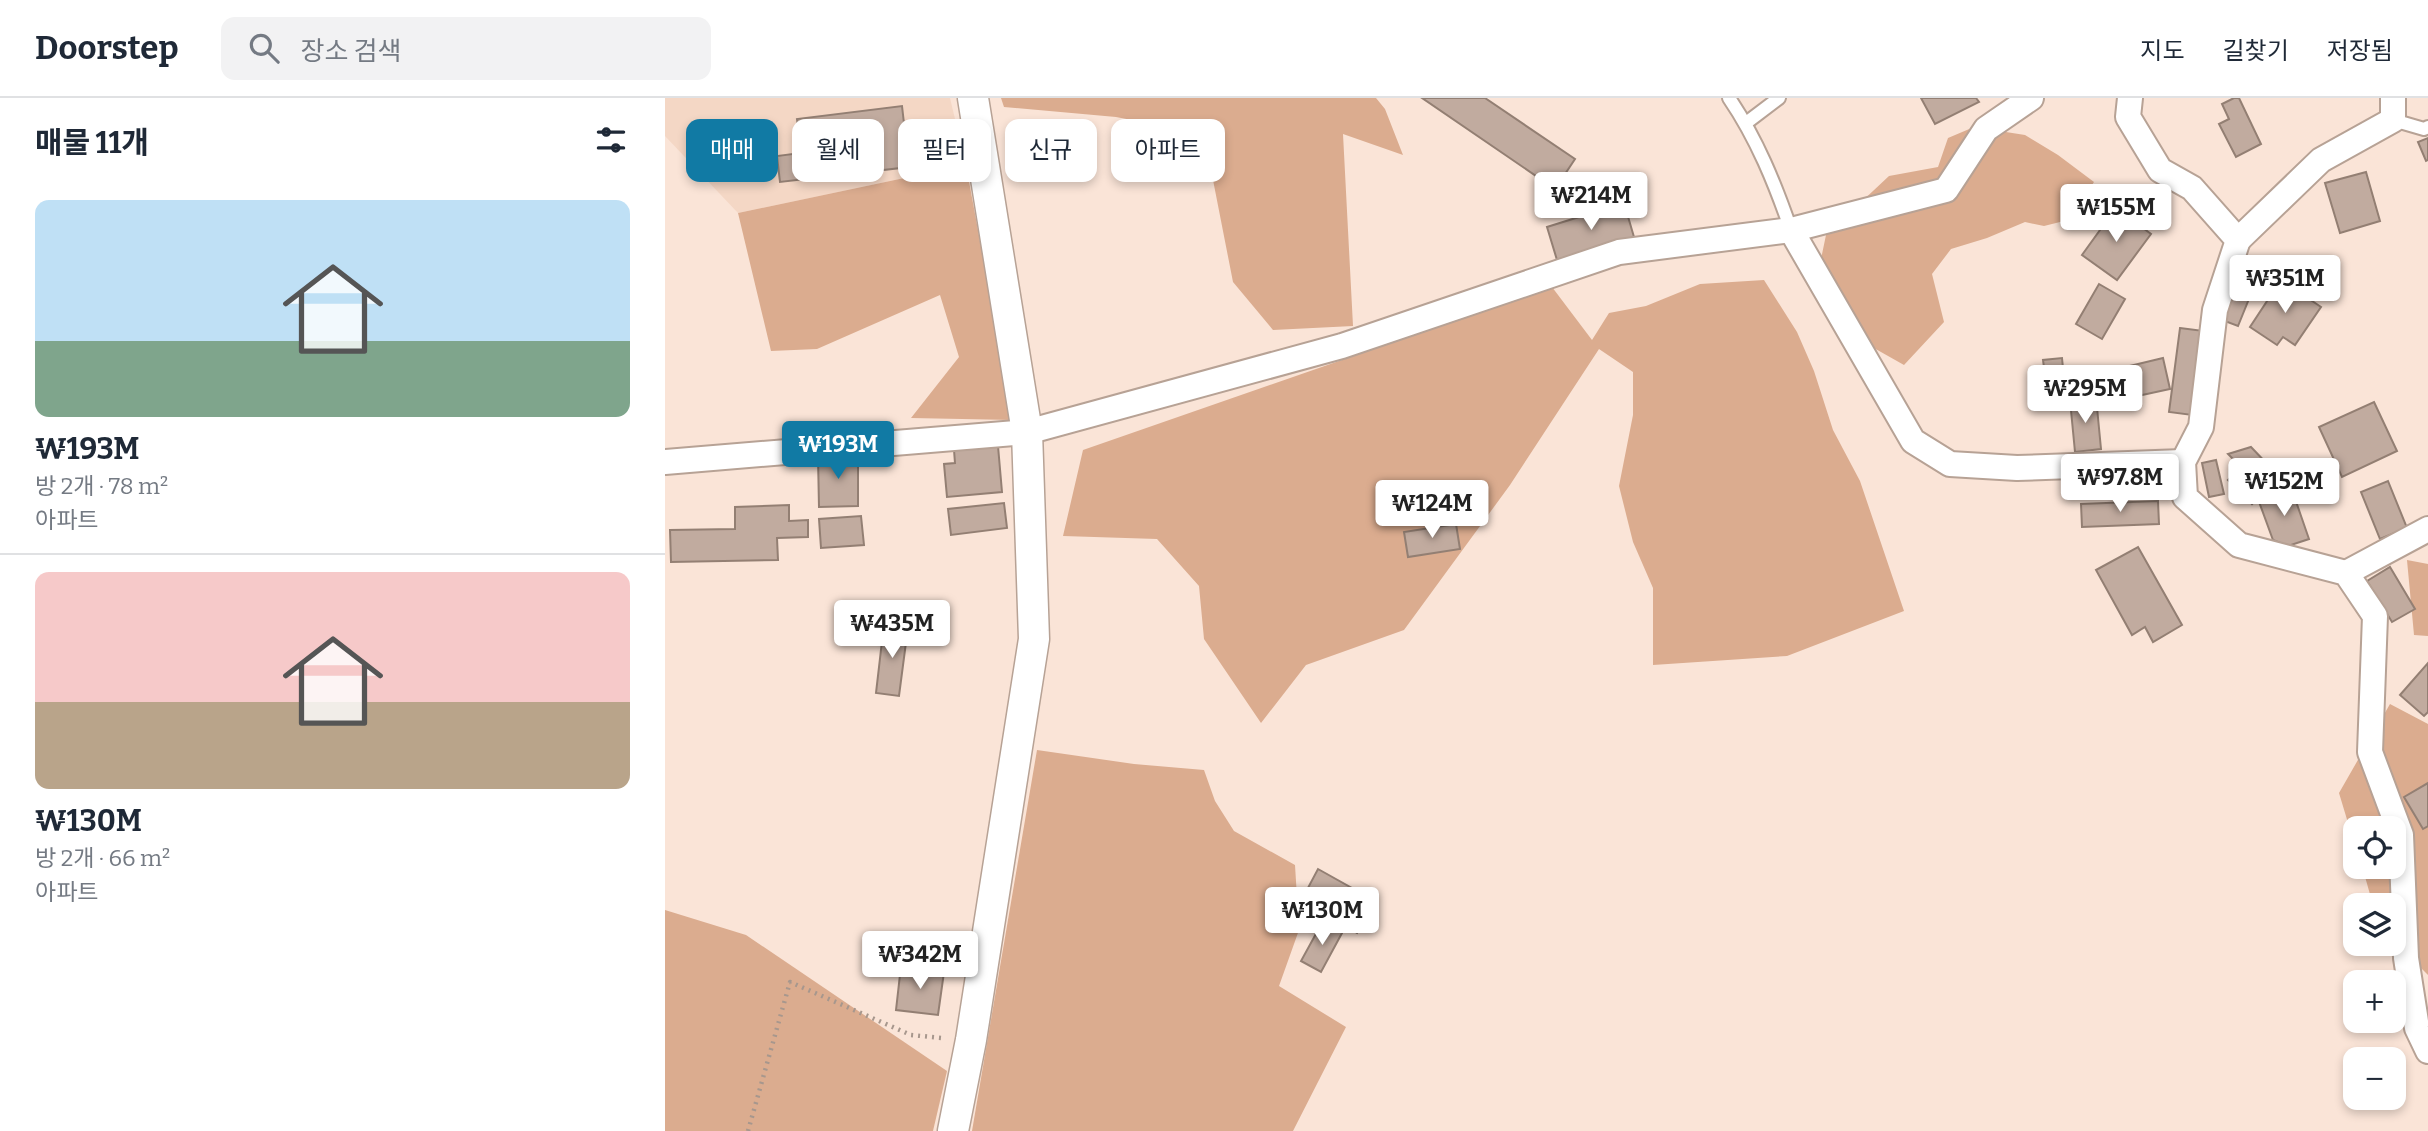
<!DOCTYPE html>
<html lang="ko">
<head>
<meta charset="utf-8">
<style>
  body { margin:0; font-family:Bitter,"Noto Sans KR",serif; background:#f2f2f3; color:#1f2937; height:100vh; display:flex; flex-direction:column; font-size:26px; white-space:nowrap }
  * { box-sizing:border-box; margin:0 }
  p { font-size:23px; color:#747a83 }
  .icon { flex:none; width:38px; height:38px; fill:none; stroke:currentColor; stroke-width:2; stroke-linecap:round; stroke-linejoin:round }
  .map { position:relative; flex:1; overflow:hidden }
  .details { display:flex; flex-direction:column; background:#fff; width:665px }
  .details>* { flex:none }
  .banner { position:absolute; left:21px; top:21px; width:665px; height:63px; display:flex; gap:14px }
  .buttons { position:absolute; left:1678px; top:718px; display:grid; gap:14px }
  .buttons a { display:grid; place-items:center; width:63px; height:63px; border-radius:14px; background:#fff; box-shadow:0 4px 10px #0003; font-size:35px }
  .price { position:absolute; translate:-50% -60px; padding:0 16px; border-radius:7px; background:#fff; color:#222; font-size:23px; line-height:46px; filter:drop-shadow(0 2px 4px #0008) }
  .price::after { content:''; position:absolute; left:50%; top:42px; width:21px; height:16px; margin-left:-10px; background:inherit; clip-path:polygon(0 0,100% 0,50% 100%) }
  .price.selected { background:#117aa4; color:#fff }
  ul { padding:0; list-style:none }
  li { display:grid; align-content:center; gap:14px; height:371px; padding:0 35px }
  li+li { border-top:2px solid #e0e1e3 }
  li span { display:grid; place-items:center; height:217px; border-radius:14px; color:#555 }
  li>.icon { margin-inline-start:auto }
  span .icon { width:126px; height:126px; fill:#fffc; stroke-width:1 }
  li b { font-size:30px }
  h2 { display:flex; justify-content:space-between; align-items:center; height:84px; padding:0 35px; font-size:30px }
  .pill { padding:0 24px; border-radius:14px; background:#fff; box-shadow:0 4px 10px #0003; font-size:24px; line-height:63px }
  .pill.selected { background:#117aa4; color:#fff }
  header { display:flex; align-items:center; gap:42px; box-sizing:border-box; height:98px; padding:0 35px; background:#fff; border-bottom:2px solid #e0e1e3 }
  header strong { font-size:33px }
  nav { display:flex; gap:38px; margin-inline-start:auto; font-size:24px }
  .search { width:490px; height:63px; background:#f2f2f3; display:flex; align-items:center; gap:18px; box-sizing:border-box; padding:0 24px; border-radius:14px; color:#747a83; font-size:26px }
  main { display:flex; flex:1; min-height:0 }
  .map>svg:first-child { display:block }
  .built { fill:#f4d7c5 }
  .green { fill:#dbac8f }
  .building { fill:#c1ab9f; stroke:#937f73; stroke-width:2 }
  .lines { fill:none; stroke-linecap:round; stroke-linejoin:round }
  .service-casing { stroke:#b7a295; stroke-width:16 }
  .minor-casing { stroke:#b7a295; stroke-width:28 }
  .tertiary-casing { stroke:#b7a295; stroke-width:33 }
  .path { stroke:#a7978d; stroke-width:4.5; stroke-dasharray:2 5; stroke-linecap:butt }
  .service { stroke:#fff; stroke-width:12 }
  .minor { stroke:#fff; stroke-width:24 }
  .tertiary { stroke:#fff; stroke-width:30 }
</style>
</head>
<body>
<header>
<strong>Doorstep</strong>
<div class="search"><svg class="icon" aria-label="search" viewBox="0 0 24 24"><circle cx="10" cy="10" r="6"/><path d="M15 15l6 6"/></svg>장소 검색</div>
<nav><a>지도</a><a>길찾기</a><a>저장됨</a></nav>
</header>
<main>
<section class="details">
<h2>매물 11개<svg class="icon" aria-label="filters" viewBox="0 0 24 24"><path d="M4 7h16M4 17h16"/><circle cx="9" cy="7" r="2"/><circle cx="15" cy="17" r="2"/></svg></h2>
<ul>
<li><span style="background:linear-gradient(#bfe0f5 65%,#7fa58c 0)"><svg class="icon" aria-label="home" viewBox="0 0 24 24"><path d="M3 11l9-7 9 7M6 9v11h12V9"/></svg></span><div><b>₩193M</b><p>방 2개 · 78 m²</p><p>아파트</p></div></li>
<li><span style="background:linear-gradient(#f6c9c9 60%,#b9a48a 0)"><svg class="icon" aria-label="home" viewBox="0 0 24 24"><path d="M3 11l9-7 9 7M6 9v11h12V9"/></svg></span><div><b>₩130M</b><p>방 2개 · 66 m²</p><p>아파트</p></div></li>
</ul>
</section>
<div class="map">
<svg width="1763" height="1033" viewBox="0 0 1763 1033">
  <rect width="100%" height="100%" fill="#fae4d7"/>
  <polygon class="built" points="0,0 285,0 301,67 73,115 0,38"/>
  <g class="green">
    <polygon points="336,0 711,0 720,11 738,57 678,36 688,228 608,232 568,184 539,36 451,19 339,9"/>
    <polygon points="1309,29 1360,37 1393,57 1429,84 1403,122 1379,128 1360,124 1322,140 1286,151 1267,176 1279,224 1239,267 1200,245 1156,161 1161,137 1224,78 1273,69 1283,40"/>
    <polygon points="301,67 348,322 246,320 294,259 275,197 152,251 106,253 73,115"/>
    <polygon points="1099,182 1132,234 1149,273 1168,332 1195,383 1239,513 1122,558 988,567 988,490 968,444 954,388 968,317 968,274 934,251 845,387 739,532 641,567 596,625 539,541 534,488 492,441 398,438 418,352 887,189 927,242 944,215 981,208 1035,186"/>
    <polygon points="1742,462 1763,466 1763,538 1749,537"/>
    <polygon points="1725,606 1763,626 1763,877 1729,843 1729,807 1708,807 1697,768 1729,768 1729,730 1690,730 1690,748 1674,695"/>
    <polygon points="372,652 469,666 539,672 550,703 569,733 630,767 634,832 614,888 681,929 628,1033 307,1033"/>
    <polygon points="0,812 81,837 282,973 268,1033 0,1033"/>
  </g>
  <g class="building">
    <polygon points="757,0 820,0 910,61 890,91"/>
    <polygon points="1256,0 1311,0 1314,4 1270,26"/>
    <polygon points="1569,0 1574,0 1596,46 1571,59 1554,26 1564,21 1557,6"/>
    <polygon points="237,8 244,69 115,84 112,58 136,55 132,21"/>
    <polygon points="1763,40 1763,62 1761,63 1753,44"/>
    <polygon points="1701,74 1715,123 1675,135 1660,85"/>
    <polygon points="959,105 969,139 892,162 882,129"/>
    <polygon points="1451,110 1486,136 1452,182 1417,157"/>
    <polygon points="1575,174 1592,181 1573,228 1557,222"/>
    <polygon points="1616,182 1656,209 1630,247 1618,239 1612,247 1585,229"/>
    <polygon points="1434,186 1460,201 1437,241 1411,226"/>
    <polygon points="1515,230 1539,233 1527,317 1504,314"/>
    <polygon points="1397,260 1400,291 1382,293 1378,262"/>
    <polygon points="1498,260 1505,291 1454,302 1448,272"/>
    <polygon points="1431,299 1436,351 1410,354 1405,302"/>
    <polygon points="1709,304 1732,353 1677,379 1654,329"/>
    <polygon points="333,348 337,394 282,399 279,366 290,365 289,352"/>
    <polygon points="1586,349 1606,370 1613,363 1622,371 1587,406 1563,382 1576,369 1563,356"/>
    <polygon points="193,358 193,408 154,409 153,359"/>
    <polygon points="1551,362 1559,396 1544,399 1537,365"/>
    <polygon points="1723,383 1742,430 1715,441 1696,394"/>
    <polygon points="1626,389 1644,441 1623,448 1608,442 1593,401"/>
    <polygon points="1493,403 1494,426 1417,429 1416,406"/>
    <polygon points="339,405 342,430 286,437 283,411"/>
    <polygon points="124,407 124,423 143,422 143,439 112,440 113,462 6,464 5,432 70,431 70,409"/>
    <polygon points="196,418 199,447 156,450 154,421"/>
    <polygon points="791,426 795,451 743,459 739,434"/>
    <polygon points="1473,449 1517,527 1488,544 1480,529 1467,537 1431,472"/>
    <polygon points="1725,469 1750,511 1727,524 1702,483"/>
    <polygon points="219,526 243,529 234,598 211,595"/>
    <polygon points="1763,565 1763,614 1759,618 1735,597"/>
    <polygon points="1763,685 1763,728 1758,731 1739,699"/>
    <polygon points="653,771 710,803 692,835 636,803"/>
    <polygon points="658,823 677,835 656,874 636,863"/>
    <polygon points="236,868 279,874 273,917 231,912"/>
  </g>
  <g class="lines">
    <defs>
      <g id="service">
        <path d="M1064 0C1092 41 1110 86 1126 132"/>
        <polyline points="1728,22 1759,31 1763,29"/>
        <polyline points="1081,25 1114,0"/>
      </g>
      <g id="minor">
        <polyline points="1465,0 1463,19 1495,72 1527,90 1573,142 1550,212 1536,329 1518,364 1520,399 1574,447 1681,475 1710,518 1705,654 1736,737 1741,860 1752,930 1763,953"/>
        <polyline points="1126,132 1248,343 1285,366 1352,370 1518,364"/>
        <polyline points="1573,142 1656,62 1728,22 1728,0"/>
        <polyline points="0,364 362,334 677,248 954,154 1126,132 1281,92 1321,31 1366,0"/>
        <polyline points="1681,475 1763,431"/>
      </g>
      <polyline id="tertiary" points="288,1033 306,942 369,541 362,334 308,0"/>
    </defs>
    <use href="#service" class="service-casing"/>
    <use href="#minor" class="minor-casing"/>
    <use href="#tertiary" class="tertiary-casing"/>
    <polyline class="path" points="83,1033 125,884 246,937 277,940"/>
    <use href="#service" class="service"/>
    <use href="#minor" class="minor"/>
    <use href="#tertiary" class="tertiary"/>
  </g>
</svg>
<div class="buttons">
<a><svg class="icon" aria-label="locate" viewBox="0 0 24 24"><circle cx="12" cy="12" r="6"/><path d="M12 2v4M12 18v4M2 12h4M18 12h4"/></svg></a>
<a><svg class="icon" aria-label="layers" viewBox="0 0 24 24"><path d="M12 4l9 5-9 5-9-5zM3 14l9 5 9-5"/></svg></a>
<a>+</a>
<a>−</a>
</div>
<b class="price" style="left:926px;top:134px">₩214M</b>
<b class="price" style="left:1451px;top:146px">₩155M</b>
<b class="price" style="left:1620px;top:217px">₩351M</b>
<b class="price" style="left:1420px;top:327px">₩295M</b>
<b class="price selected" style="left:173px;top:383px">₩193M</b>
<b class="price" style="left:1455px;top:416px">₩97.8M</b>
<b class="price" style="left:1619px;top:420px">₩152M</b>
<b class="price" style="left:767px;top:442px">₩124M</b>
<b class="price" style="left:227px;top:562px">₩435M</b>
<b class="price" style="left:657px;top:849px">₩130M</b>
<b class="price" style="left:255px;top:893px">₩342M</b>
<div class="banner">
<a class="pill selected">매매</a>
<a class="pill">월세</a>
<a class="pill">필터</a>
<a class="pill">신규</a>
<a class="pill">아파트</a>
</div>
</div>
</main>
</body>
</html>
